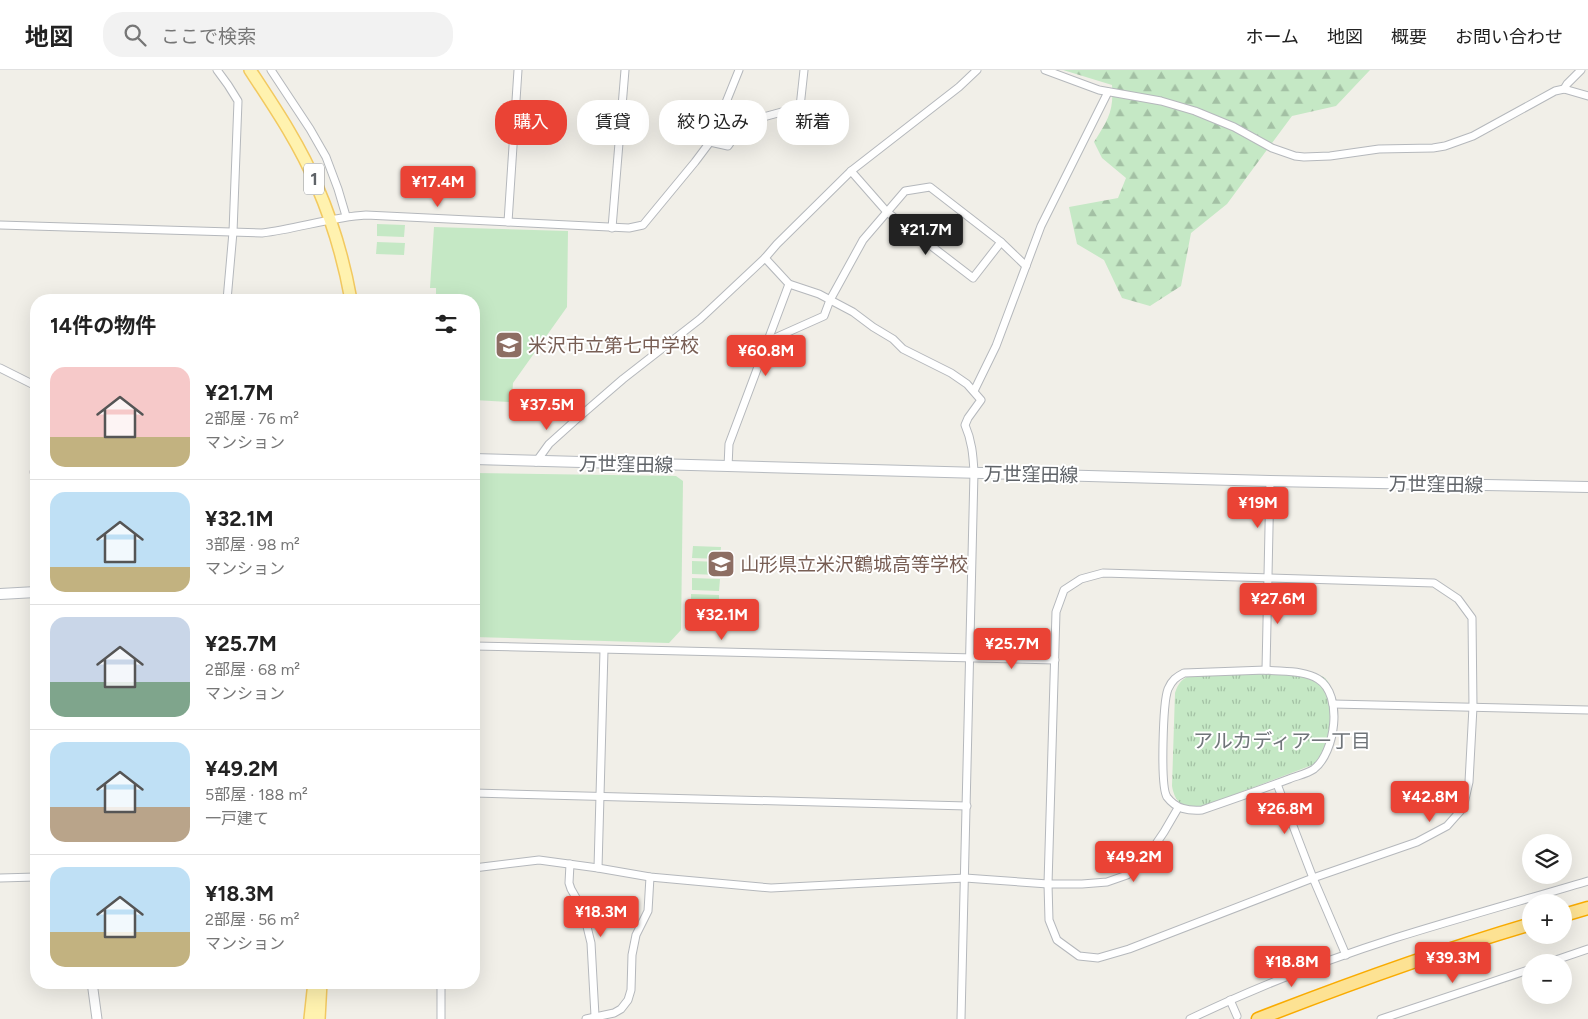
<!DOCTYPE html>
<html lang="ja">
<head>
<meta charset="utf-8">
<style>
  body { margin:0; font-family:Figtree,"Noto Sans JP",sans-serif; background:#f2f2f2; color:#222; height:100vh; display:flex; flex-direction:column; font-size:19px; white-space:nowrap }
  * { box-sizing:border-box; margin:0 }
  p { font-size:16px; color:#767676 }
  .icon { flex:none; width:28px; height:28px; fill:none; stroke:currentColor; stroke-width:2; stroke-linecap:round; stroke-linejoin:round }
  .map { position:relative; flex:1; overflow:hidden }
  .drawer { position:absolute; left:30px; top:224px; width:450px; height:695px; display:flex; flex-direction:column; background:#fff; border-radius:20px; box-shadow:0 5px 20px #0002 }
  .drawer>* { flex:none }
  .top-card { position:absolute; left:495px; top:30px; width:475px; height:45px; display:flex; gap:10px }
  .fabs { position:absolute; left:1522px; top:764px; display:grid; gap:10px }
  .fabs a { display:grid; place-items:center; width:50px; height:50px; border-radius:50%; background:#fff; box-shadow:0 5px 20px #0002; font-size:25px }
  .price { position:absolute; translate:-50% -42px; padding:0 11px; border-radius:5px; background:#ea4335; color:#fff; font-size:16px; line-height:32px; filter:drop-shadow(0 1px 2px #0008) }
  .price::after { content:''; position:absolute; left:50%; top:30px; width:15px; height:11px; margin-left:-8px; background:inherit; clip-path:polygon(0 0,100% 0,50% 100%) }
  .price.current { background:#222; color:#fff }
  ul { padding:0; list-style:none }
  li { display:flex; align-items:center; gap:15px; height:125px; padding:0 20px }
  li+li { border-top:1px solid #e0e0e0 }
  li span { display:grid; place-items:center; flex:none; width:140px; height:100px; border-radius:15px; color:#555 }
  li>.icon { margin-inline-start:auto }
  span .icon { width:60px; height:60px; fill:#fffc; stroke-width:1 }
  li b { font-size:21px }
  h2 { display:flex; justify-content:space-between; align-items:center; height:60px; padding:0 20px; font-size:21px }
  .chip { padding:0 18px; border-radius:20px; background:#fff; box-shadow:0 5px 20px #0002; font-size:18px; line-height:45px }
  .chip.current { background:#ea4335; color:#fff }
  header { display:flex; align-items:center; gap:30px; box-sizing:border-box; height:70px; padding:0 25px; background:#fff; border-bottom:1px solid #e0e0e0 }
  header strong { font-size:24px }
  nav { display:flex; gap:28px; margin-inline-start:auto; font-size:18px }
  .search { width:350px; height:45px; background:#f2f2f2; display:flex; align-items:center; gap:12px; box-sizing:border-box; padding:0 18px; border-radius:20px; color:#767676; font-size:19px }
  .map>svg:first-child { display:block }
  .grass { fill:#c5e8c5 }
  .forest { fill:url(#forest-firs) }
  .park { fill:url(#park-tufts) }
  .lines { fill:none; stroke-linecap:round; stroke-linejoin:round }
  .minor-casing { stroke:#b5b8bc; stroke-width:9 }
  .tertiary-casing { stroke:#b5b8bc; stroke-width:11 }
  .secondary-casing { stroke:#b6babf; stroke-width:12 }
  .primary-casing { stroke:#f2c960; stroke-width:14 }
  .motorway-casing { stroke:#f9ab00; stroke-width:15 }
  .minor { stroke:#fff; stroke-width:7 }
  .tertiary { stroke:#fff; stroke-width:9 }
  .secondary { stroke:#fff; stroke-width:10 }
  .primary { stroke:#fff2af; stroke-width:11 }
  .motorway { stroke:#fde293; stroke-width:12 }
  .labels { text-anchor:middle; stroke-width:4; stroke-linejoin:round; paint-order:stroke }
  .shield { fill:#fff; stroke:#8f9295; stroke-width:1 }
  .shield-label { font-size:18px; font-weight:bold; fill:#5f6368 }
  .education-label { font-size:19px; fill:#785e54; stroke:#fff; text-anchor:start }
  .street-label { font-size:19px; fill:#5f6368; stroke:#fff }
  .neighbourhood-label { font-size:20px; fill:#70757a; stroke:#fff }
</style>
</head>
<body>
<header>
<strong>地図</strong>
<div class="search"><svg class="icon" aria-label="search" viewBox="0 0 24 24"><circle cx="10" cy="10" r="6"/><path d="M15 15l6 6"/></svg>ここで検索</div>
<nav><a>ホーム</a><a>地図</a><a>概要</a><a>お問い合わせ</a></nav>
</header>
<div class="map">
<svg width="1588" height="949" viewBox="0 0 1588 949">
  <defs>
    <pattern id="forest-firs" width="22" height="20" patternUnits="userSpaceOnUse" patternTransform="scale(1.25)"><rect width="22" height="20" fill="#c5e8c5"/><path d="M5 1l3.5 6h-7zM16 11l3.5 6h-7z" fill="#a3c0a4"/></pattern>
    <pattern id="park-tufts" width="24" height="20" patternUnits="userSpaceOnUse" patternTransform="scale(1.25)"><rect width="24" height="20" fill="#c5e8c5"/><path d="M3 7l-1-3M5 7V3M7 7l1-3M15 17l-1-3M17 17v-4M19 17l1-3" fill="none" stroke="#a3c0a4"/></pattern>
  </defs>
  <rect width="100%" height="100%" fill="#f1efe8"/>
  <g class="grass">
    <polygon points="377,154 405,155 404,167 377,166"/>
    <polygon points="434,157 568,161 567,237 513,313 512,330 509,332 474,330 474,230 436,230 436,218 430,218"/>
    <polygon points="377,172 405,173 404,185 376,184"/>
    <polygon points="474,403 676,406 683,411 681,560 669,573 474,567"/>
    <polygon points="693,476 721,477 720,489 692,488"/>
    <polygon points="692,491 720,492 719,505 692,504"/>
    <polygon points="692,508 720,509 719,521 692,520"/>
    <polygon points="691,524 719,525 719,537 691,536"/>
    <polygon points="691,540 718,541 718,553 690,552"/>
  </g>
  <path class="forest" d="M1063 0H1370L1336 36 1292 46 1227 134 1191 163 1181 216 1150 236 1122 228 1104 190 1077 174 1069 137 1118 128 1126 108 1102 88 1094 72C1108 50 1114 41 1112 15Z"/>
  <path class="park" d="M1311 603C1315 604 1321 605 1325 608 1340 622 1336 667 1330 684L1315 694 1202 737C1184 738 1175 734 1172 716L1175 623C1178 613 1183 607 1193 605Z"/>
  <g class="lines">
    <defs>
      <g id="minor">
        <polyline points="217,0 228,15 238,31 233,162 227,230"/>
        <polyline points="271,0 310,59 326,87 338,119 346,146"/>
        <polyline points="1045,0 1099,20 1161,31 1195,41 1234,57 1272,78 1295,86 1304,87 1330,86 1379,79 1433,78 1445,76 1473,66 1555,21 1564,19 1588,26"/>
        <polyline points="1564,19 1567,14 1581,0"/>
        <polyline points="710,72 728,76 745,52 800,37 804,0"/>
        <polyline points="851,101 887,142 973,208 1001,172"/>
        <polyline points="508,152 518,0"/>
        <path d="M0 155 262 163C297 159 331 147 366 145L629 158 643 155 695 92 710 72 739 0"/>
        <polyline points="612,158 625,0"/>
        <path d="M765 188 789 214 819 224 853 242 873 257 893 269 903 279 951 303 967 314 981 330 968 348 965 355C972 371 973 385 974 402L961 949"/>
        <polyline points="768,271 824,246 830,230 863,170 905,121 930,117 1001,172 1026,196"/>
        <polyline points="0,298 36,316"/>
        <polyline points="974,321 996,276 1041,156 1108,22"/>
        <polyline points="536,392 549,374 579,347 623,309 700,249 765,188 777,174 851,101 959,17 977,0"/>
        <polyline points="728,397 729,374 789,214"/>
        <polyline points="34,402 36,402"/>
        <polygon points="1103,503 1434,513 1458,529 1472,548 1473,637 1469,712 1463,738 1447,756 1417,772 1313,808 1129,879 1098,888 1079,886 1057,870 1049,850 1048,814 1056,542 1064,520 1081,509"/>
        <polyline points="474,576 1055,590"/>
        <path d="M1266 600C1282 602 1304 600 1318 609 1344 625 1335 683 1314 699 1307 704 1296 706 1289 709 1260 720 1231 730 1202 740 1188 741 1176 739 1167 727 1160 716 1163 632 1168 619 1172 610 1176 607 1184 603Z"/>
        <polyline points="1266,600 1270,411"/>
        <polyline points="1333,634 1588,640"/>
        <polyline points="1277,714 1313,808 1346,885"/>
        <polyline points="474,723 967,736"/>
        <polyline points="570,794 569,813 571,819 583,840 591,873 595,946"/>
        <polyline points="474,798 539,790 598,798 650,807 771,818 965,808 1048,814 1082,814 1107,812 1127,805 1145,790 1164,762 1178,738"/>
        <polyline points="598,798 604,580"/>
        <polyline points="0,808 36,807"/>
        <polyline points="1550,892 1588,879"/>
        <polyline points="441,912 441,949"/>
        <polyline points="1230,930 1237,946"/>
        <polyline points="586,949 614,943 621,939 628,930 631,920 632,885 636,865 648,841 650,807"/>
        <path d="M1190 949C1254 918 1326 890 1395 868 1459 848 1524 830 1588 811"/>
        <polyline points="1381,949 1531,899"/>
      </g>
      <polyline id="tertiary" points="92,912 97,949"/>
      <g id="secondary">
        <polyline points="474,389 1270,411 1588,417"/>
        <polyline points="0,524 36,522"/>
      </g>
      <g id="primary">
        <path d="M250 0C275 38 300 75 317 116 333 153 344 191 351 230"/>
        <polyline points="310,949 314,912"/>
        <polyline points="319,949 321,912"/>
      </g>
      <g id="motorway">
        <polyline points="1564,845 1588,838"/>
        <path d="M1258 949C1348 914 1439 881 1531 854"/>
      </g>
    </defs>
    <use href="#minor" class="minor-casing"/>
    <use href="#tertiary" class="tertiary-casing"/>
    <use href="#secondary" class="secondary-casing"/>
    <use href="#primary" class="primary-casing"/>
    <use href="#motorway" class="motorway-casing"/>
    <use href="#minor" class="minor"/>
    <use href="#tertiary" class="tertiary"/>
    <use href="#secondary" class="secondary"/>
    <use href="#primary" class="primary"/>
    <use href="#motorway" class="motorway"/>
  </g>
  <defs>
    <symbol id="school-square" viewBox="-11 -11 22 22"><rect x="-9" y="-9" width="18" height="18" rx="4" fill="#8d6e63" stroke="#fff"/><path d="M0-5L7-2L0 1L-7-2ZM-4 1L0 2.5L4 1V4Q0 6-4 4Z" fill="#fff"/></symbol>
  </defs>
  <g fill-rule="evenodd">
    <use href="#school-square" x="493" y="259" width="32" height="32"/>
    <use href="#school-square" x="705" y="478" width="32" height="32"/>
  </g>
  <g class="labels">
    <rect class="shield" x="304" y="93.5" width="20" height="31" rx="4"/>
    <g class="shield-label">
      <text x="314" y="115">1</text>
    </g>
    <g class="education-label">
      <text x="528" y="282">米沢市立第七中学校</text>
      <text x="740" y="501">山形県立米沢鶴城高等学校</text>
    </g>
    <g class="street-label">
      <text transform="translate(626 394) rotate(1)" y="7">万世窪田線</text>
      <text transform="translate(1031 404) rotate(1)" y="7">万世窪田線</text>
      <text transform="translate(1436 414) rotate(1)" y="7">万世窪田線</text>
    </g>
    <g class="neighbourhood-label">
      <text x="1282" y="678">アルカディア一丁目</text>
    </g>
  </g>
</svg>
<div class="fabs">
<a><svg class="icon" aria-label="layers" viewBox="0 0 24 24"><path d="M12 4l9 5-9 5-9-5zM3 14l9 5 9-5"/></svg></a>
<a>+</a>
<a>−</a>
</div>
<b class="price" style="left:438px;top:138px">¥17.4M</b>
<b class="price current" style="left:926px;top:186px">¥21.7M</b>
<b class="price" style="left:766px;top:307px">¥60.8M</b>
<b class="price" style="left:547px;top:361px">¥37.5M</b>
<b class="price" style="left:1258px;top:459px">¥19M</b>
<b class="price" style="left:1278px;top:555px">¥27.6M</b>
<b class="price" style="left:722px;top:571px">¥32.1M</b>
<b class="price" style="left:1012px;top:600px">¥25.7M</b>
<b class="price" style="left:1430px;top:753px">¥42.8M</b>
<b class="price" style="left:1285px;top:765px">¥26.8M</b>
<b class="price" style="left:1134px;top:813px">¥49.2M</b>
<b class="price" style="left:601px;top:868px">¥18.3M</b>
<b class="price" style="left:1453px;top:914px">¥39.3M</b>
<b class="price" style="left:1292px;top:918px">¥18.8M</b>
<div class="top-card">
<a class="chip current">購入</a>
<a class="chip">賃貸</a>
<a class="chip">絞り込み</a>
<a class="chip">新着</a>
</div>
<section class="drawer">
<h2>14件の物件<svg class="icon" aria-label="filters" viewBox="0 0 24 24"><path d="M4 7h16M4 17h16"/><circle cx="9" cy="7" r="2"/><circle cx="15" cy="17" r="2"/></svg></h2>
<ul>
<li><span style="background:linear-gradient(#f6c9c9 70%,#c2b280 0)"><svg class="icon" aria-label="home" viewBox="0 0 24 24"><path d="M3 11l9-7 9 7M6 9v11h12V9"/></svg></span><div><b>¥21.7M</b><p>2部屋 · 76 m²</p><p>マンション</p></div></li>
<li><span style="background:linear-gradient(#bfe0f5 75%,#c2b280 0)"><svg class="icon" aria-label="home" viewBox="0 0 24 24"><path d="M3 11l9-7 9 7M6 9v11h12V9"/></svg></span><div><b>¥32.1M</b><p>3部屋 · 98 m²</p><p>マンション</p></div></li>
<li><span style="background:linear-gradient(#c9d6e8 65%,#7fa58c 0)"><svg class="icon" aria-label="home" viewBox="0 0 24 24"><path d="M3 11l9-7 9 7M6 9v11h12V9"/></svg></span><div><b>¥25.7M</b><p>2部屋 · 68 m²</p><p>マンション</p></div></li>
<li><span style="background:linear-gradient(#bfe0f5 65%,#b9a48a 0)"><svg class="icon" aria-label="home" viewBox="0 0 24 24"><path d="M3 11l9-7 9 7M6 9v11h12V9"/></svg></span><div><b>¥49.2M</b><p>5部屋 · 188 m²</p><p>一戸建て</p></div></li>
<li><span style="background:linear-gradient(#bfe0f5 65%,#c2b280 0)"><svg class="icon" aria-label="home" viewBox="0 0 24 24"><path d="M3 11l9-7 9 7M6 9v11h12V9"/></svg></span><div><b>¥18.3M</b><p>2部屋 · 56 m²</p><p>マンション</p></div></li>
</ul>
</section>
</div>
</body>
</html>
